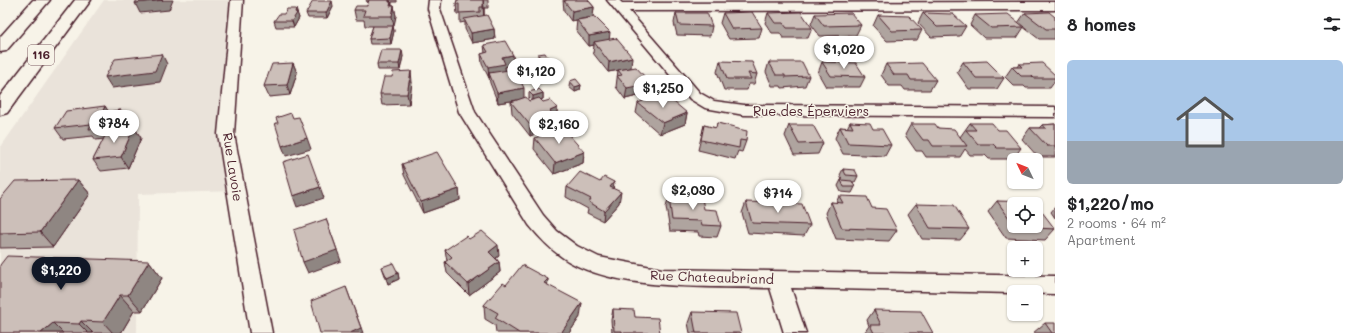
<!DOCTYPE html>
<html lang="en">
<head>
<meta charset="utf-8">
<style>
  body { margin:0; font-family:Mali,sans-serif; background:#f2f2f2; color:#202124; height:100vh; display:flex; flex-direction:column; font-size:15px; white-space:nowrap }
  * { box-sizing:border-box; margin:0 }
  p { font-size:13px; color:#757577 }
  .icon { flex:none; width:22px; height:22px; fill:none; stroke:currentColor; stroke-width:2; stroke-linecap:round; stroke-linejoin:round }
  .map { position:relative; flex:1; overflow:hidden }
  .sheet { display:flex; flex-direction:column; background:#fff; width:300px }
  .sheet>* { flex:none }
  .needle { width:26px; rotate:313deg }
  .buttons { position:absolute; left:1007px; top:153px; display:grid; gap:8px }
  .buttons a { display:grid; place-items:center; width:36px; height:36px; border-radius:6px; background:#fff; box-shadow:0 1px 3px #0004; font-size:20px }
  .price { position:absolute; translate:-50% -34px; padding:0 9px; border-radius:14px; background:#fff; color:#222; font-size:13px; line-height:26px; filter:drop-shadow(0 1px 2px #0008) }
  .price::after { content:''; position:absolute; left:50%; top:24px; width:12px; height:9px; margin-left:-6px; background:inherit; clip-path:polygon(0 0,100% 0,50% 100%) }
  .price.active { background:#111827; color:#fff }
  ul { padding:0; list-style:none }
  li { display:grid; align-content:center; gap:8px; height:212px; padding:0 12px }
  li span { display:grid; place-items:center; height:124px; border-radius:6px; color:#555 }
  li>.icon { margin-inline-start:auto }
  span .icon { width:72px; height:72px; fill:#fffc; stroke-width:1 }
  li b { font-size:17px }
  h2 { display:flex; justify-content:space-between; align-items:center; height:48px; padding:0 12px; font-size:17px }
  main { display:flex; flex:1; min-height:0 }
  .map>svg:first-child { display:block }
  .built { fill:#eae3da }
  .lines { fill:none; stroke-linecap:round; stroke-linejoin:round }
  .street-casing { stroke:#4a1f2b; stroke-width:3 }
  .primary-casing { stroke:#4a1f2b; stroke-width:3 }
  .street { fill:#f7f3e8; fill-rule:evenodd }
  .primary { fill:#f7f3e8; fill-rule:evenodd }
  .wall { fill:#afa49f; stroke:#4a1f2b }
  .shaded-wall { fill:#8f8682; stroke:#4a1f2b }
  .building { fill:#ccbfb9; stroke:#4a1f2b }
  .labels { text-anchor:middle; stroke-width:3; stroke-linejoin:round; paint-order:stroke }
  .shield { fill:#f7f3e8; stroke:#7e5f64; stroke-width:1 }
  .shield-label { font-size:12px; font-weight:bold; fill:#4a1f2b }
  .street-label { font-size:13px; fill:#4a1f2b; stroke:#f7f3e8 }
</style>
</head>
<body>
<main>
<div class="map">
<svg width="1055" height="333" viewBox="0 0 1055 333">
  <rect width="100%" height="100%" fill="#f7f3e8"/>
  <filter id="ink" filterUnits="userSpaceOnUse"><feTurbulence type="fractalNoise" baseFrequency=".025" numOctaves="2"/><feDisplacementMap in="SourceGraphic" scale="8" xChannelSelector="R" yChannelSelector="G"/><feConvolveMatrix kernelMatrix="1 2 1 2 8 2 1 2 1" color-interpolation-filters="sRGB"/></filter>
  <g filter="url(#ink)">
    <polygon class="built" points="104,0 237,0 226,134 237,191 138,194 137,333 0,333 0,148"/>
    <g class="lines">
      <defs>
        <g id="street">
          <polygon points="231,0 243,0 234,134 272,333 250,333 218,134"/>
          <path d="M429 0H441L440 9 475 112 543 215 557 231 577 246 599 257 662 269 1055 276V294L791 288 806 333H784L770 288C712 286 611 292 562 257 549 248 539 237 529 225L459 112 428 9Z"/>
          <polygon points="607,0 619,0 622,3 1055,2 1055,10 629,11 700,93 714,101 744,105 1055,107 1055,117 744,115 705,108 690,99"/>
        </g>
        <g id="primary">
          <polygon points="33,0 50,0 6,51 0,52 0,37"/>
          <polygon points="75,0 91,0 7,113 0,115 0,96"/>
        </g>
      </defs>
      <use href="#street" class="street-casing"/>
      <use href="#primary" class="primary-casing"/>
      <use href="#street" class="street"/>
      <use href="#primary" class="primary"/>
    </g>
    <g class="wall">
      <polygon points="366,0 397,0 397,2 392,2 392,6 394,6 396,16 393,26 394,31 391,44 370,44 369,39 373,26 365,26 364,20 356,20 354,10 367,6 368,2 367,2"/>
      <polygon points="457,0 488,0 488,8 484,8 484,16 494,29 495,39 472,43 465,29 465,22 460,23 460,14 457,14 456,4"/>
      <polygon points="563,0 588,0 594,7 593,17 571,21 564,11"/>
      <polygon points="333,6 327,18 308,18 306,13"/>
      <polygon points="676,13 712,26 710,36 677,35 674,23"/>
      <polygon points="723,13 762,28 759,38 729,39 720,23"/>
      <polygon points="768,13 812,28 808,38 783,38 780,33 772,33 765,23"/>
      <polygon points="923,13 966,26 960,36 931,37 918,23"/>
      <polygon points="1025,13 1055,17 1055,39 1039,39 1018,23"/>
      <polygon points="815,14 861,25 856,35 820,36 811,24"/>
      <polygon points="298,15 299,18 294,27 276,27 274,21"/>
      <polygon points="878,15 922,30 917,40 887,41 873,26"/>
      <polygon points="975,15 1024,27 1017,38 984,38 970,25"/>
      <polygon points="577,20 609,39 631,68 608,72 593,53 594,45 589,46 576,30"/>
      <polygon points="484,45 513,55 513,65 505,67 505,70 524,98 529,101 531,100 529,98 529,92 543,93 543,99 540,99 543,102 557,108 557,119 555,120 554,127 530,136 512,113 511,102 516,100 498,103 490,83 489,77 489,78 482,64 481,54 485,53"/>
      <polygon points="538,54 549,64 541,66 538,60"/>
      <polygon points="403,56 400,70 378,70 377,64"/>
      <polygon points="720,61 757,74 754,84 749,84 747,90 724,90 717,72"/>
      <polygon points="769,62 809,76 805,86 782,88 781,86 772,86 766,72"/>
      <polygon points="822,62 865,77 860,87 826,87 818,73"/>
      <polygon points="963,62 1004,78 997,89 969,89 957,72"/>
      <polygon points="293,63 297,73 290,95 269,97 264,86"/>
      <polygon points="886,64 936,80 930,90 905,90 902,86 889,86 881,75"/>
      <polygon points="1019,64 1055,75 1055,81 1050,88 1026,88 1024,86 1014,86 1005,77 1012,67 1017,67"/>
      <polygon points="618,70 647,84 646,94 625,99 616,87"/>
      <polygon points="392,77 412,82 409,104 382,105 380,94"/>
      <polygon points="570,81 581,85 580,90 575,92 569,87"/>
      <polygon points="660,100 687,113 685,124 660,134 636,113 638,103"/>
      <polygon points="105,106 108,112 121,110 128,121 125,129 134,127 141,138 128,168 101,171 93,160 104,139 96,140 93,136 63,139 55,128"/>
      <polygon points="850,122 873,129 891,145 885,156 843,154 835,138 840,127 847,128"/>
      <polygon points="717,123 734,128 746,141 742,152 738,151 735,159 698,150 704,125 716,128"/>
      <polygon points="970,123 998,130 1021,148 1013,159 989,159 985,155 970,155 965,149 960,157 926,157 922,151 916,151 905,135 911,124 938,128 960,137"/>
      <polygon points="1055,124 1055,157 1038,157 1022,139 1030,128 1039,128 1042,125"/>
      <polygon points="789,125 823,143 818,154 794,155 785,136"/>
      <polygon points="535,138 584,152 583,163 554,174 534,149"/>
      <polygon points="402,164 459,189 460,200 423,213 404,175"/>
      <polygon points="843,169 858,176 855,182 853,182 855,187 852,193 841,192 838,186 841,180 842,180 840,175"/>
      <polygon points="78,180 90,194 53,247 0,248 0,199"/>
      <polygon points="567,187 613,189 619,203 603,221 587,213 588,209 566,197"/>
      <polygon points="839,196 872,208 897,230 889,241 836,239 826,213 831,202 836,203"/>
      <polygon points="669,197 704,209 721,226 717,237 699,236 698,232 670,231 666,207"/>
      <polygon points="997,201 1014,204 1014,226 1036,226 1055,229 1045,240 1006,238 988,212"/>
      <polygon points="746,202 810,225 804,236 748,233 742,213"/>
      <polygon points="916,204 969,229 960,240 922,239 908,214"/>
      <polygon points="1055,207 1055,218 1051,212"/>
      <polygon points="469,239 499,256 496,258 499,262 500,272 469,295 447,273 445,262 447,261 445,250"/>
      <polygon points="149,261 162,278 142,311 134,311 121,333 0,333"/>
      <polygon points="382,267 398,273 399,279 388,284"/>
      <polygon points="548,279 547,285 580,317 569,333 497,333 496,332 495,325 485,319 484,305 506,285"/>
      <polygon points="613,309 635,317 660,333 612,333 611,320"/>
      <polygon points="874,310 933,333 864,333 869,326 867,320"/>
      <polygon points="692,312 741,333 690,333 688,323"/>
      <polygon points="1045,323 1055,333 1033,333"/>
    </g>
    <g class="shaded-wall">
      <polygon points="163,0 173,0 169,10 140,13 135,3"/>
      <polygon points="389,0 390,0 391,3 391,2 393,11 394,6 396,16 394,26 389,2"/>
      <polygon points="483,0 484,8 484,17 483,7"/>
      <polygon points="332,1 333,6 327,18 326,13"/>
      <polygon points="594,7 593,17 571,21 572,11"/>
      <polygon points="296,9 299,18 294,27 292,21"/>
      <polygon points="393,26 394,31 391,44 390,38"/>
      <polygon points="494,29 495,39 472,43 471,33"/>
      <polygon points="610,32 609,42 594,42 594,45 589,46 589,36"/>
      <polygon points="402,50 403,56 400,70 399,64"/>
      <polygon points="162,54 167,64 160,82 112,88 105,77"/>
      <polygon points="513,55 513,65 505,67 506,74 489,73 489,78 488,67 502,57"/>
      <polygon points="632,57 631,68 608,72 609,62"/>
      <polygon points="549,59 549,64 541,66 541,60"/>
      <polygon points="293,63 297,73 290,95 287,85"/>
      <polygon points="411,71 412,82 409,104 407,94"/>
      <polygon points="645,77 644,85 647,84 646,94 625,99 627,88 643,78"/>
      <polygon points="581,85 580,90 575,92 575,87"/>
      <polygon points="524,88 524,99 498,103 497,93"/>
      <polygon points="543,93 543,99 533,102 533,96"/>
      <polygon points="105,106 112,117 102,113"/>
      <polygon points="557,108 557,119 555,120 554,127 530,136 530,125 550,111"/>
      <polygon points="121,110 128,121 121,137 114,126"/>
      <polygon points="687,113 685,124 660,134 663,123"/>
      <polygon points="134,127 141,138 128,168 121,157"/>
      <polygon points="307,138 311,149 286,156 282,146"/>
      <polygon points="584,152 583,163 554,174 555,163"/>
      <polygon points="78,180 90,194 53,247 40,232"/>
      <polygon points="614,182 613,193 610,187"/>
      <polygon points="320,187 324,198 297,207 293,196"/>
      <polygon points="459,189 460,200 423,213 421,202"/>
      <polygon points="621,192 619,203 603,221 604,211"/>
      <polygon points="326,219 341,261 308,273 303,262"/>
      <polygon points="498,245 499,256 489,263 489,252"/>
      <polygon points="149,261 162,278 142,311 128,295"/>
      <polygon points="499,262 500,272 469,295 468,284"/>
      <polygon points="398,273 399,279 388,284 387,278"/>
      <polygon points="548,279 547,293 544,283"/>
      <polygon points="346,287 363,333 350,333"/>
      <polygon points="120,295 134,311 121,333 113,333 103,322"/>
      <polygon points="582,303 580,317 569,333 561,333"/>
      <polygon points="81,321 93,333 88,333 79,324"/>
      <polygon points="53,323 63,333 41,333"/>
    </g>
    <g class="building">
      <polygon points="137,0 163,0 135,3"/>
      <polygon points="369,0 389,0 389,2 391,2 390,6 394,6 392,16 363,16 365,10 354,10 356,6 367,6"/>
      <polygon points="457,0 483,0 483,7 480,7 480,12 459,13 459,4 456,4"/>
      <polygon points="566,0 588,0 594,7 572,11 564,1 566,1"/>
      <polygon points="313,1 332,1 326,13 306,13"/>
      <polygon points="287,9 296,9 295,12 297,13 292,21 274,21 279,14 284,14"/>
      <polygon points="752,12 762,28 732,29 723,13"/>
      <polygon points="801,12 812,28 787,28 783,23 775,23 768,13"/>
      <polygon points="1049,12 1055,17 1055,29 1046,29 1025,13"/>
      <polygon points="676,13 707,13 712,26 679,25"/>
      <polygon points="851,13 861,25 824,26 815,14"/>
      <polygon points="923,13 953,14 966,26 937,27"/>
      <polygon points="1008,14 1024,27 991,28 975,15"/>
      <polygon points="487,15 494,29 471,33 464,19"/>
      <polygon points="878,15 909,16 922,30 892,31"/>
      <polygon points="595,17 610,32 589,36 577,20"/>
      <polygon points="373,26 393,26 390,38 369,39"/>
      <polygon points="616,38 632,57 609,62 594,42"/>
      <polygon points="505,41 513,55 502,57 505,64 488,67 481,54 488,52 484,45"/>
      <polygon points="381,50 402,50 399,64 377,64"/>
      <polygon points="545,53 549,59 541,60 538,54"/>
      <polygon points="162,54 155,71 105,77 115,59"/>
      <polygon points="720,61 752,62 757,74 748,73 751,79 727,79"/>
      <polygon points="987,61 1004,78 976,78 963,62"/>
      <polygon points="769,62 802,62 809,76 785,77 785,75 776,75"/>
      <polygon points="822,62 856,63 865,77 831,76"/>
      <polygon points="293,63 287,85 264,86 272,64"/>
      <polygon points="922,63 936,80 911,80 908,75 894,75 886,64"/>
      <polygon points="1042,63 1055,75 1055,78 1034,78 1032,76 1021,76 1012,67 1022,67 1019,64"/>
      <polygon points="636,67 645,77 643,78 647,84 627,88 617,76 622,75 618,70"/>
      <polygon points="515,69 524,88 497,93 489,73"/>
      <polygon points="411,71 407,94 380,94 384,77 392,77 393,72"/>
      <polygon points="576,79 581,85 575,87 570,81"/>
      <polygon points="539,89 543,93 533,96 529,92"/>
      <polygon points="655,96 660,100 668,97 687,113 663,123 638,103"/>
      <polygon points="526,97 529,101 539,98 543,102 550,100 557,108 550,111 555,116 530,125 511,102"/>
      <polygon points="105,106 102,113 121,110 114,126 89,129 91,124 55,128 66,111"/>
      <polygon points="291,113 293,118 299,117 307,138 282,146 275,123 278,123 276,118"/>
      <polygon points="850,122 870,123 873,129 882,129 891,145 848,143 840,127 853,128"/>
      <polygon points="717,123 735,127 734,128 747,131 746,141 740,140 739,148 701,140 704,125 716,128"/>
      <polygon points="970,123 992,123 998,130 1006,130 1021,148 997,148 993,144 978,144 966,130 976,130"/>
      <polygon points="911,124 935,124 938,128 954,129 967,146 933,146 929,140 923,140"/>
      <polygon points="1055,124 1055,146 1047,146 1030,128 1046,128 1042,125"/>
      <polygon points="789,125 813,125 823,143 799,144"/>
      <polygon points="134,127 121,157 93,160 108,130"/>
      <polygon points="562,127 584,152 555,163 535,138"/>
      <polygon points="437,152 459,189 421,202 402,164"/>
      <polygon points="308,154 320,187 293,196 283,162"/>
      <polygon points="843,169 855,170 858,176 846,175"/>
      <polygon points="580,172 600,182 604,177 614,182 610,187 621,192 604,211 589,202 591,199 567,187"/>
      <polygon points="78,180 40,232 0,233 0,199 15,181"/>
      <polygon points="841,180 852,181 855,187 844,187"/>
      <polygon points="839,196 867,197 872,208 886,209 897,230 842,228 831,202 843,203"/>
      <polygon points="669,197 702,198 704,209 717,210 721,226 702,225 701,221 672,220"/>
      <polygon points="997,201 1035,202 1036,204 1014,204 1014,225"/>
      <polygon points="746,202 802,204 810,225 752,223"/>
      <polygon points="916,204 954,205 969,229 930,228"/>
      <polygon points="1036,204 1055,229 1016,227 1015,226 1036,226"/>
      <polygon points="326,219 337,250 303,262 294,230"/>
      <polygon points="482,231 498,245 489,252 499,262 468,284 445,262 452,257 445,250 466,236 469,239"/>
      <polygon points="7,256 149,261 128,295 120,295 103,322 81,321 79,324 53,323 41,333 0,333 0,265"/>
      <polygon points="393,263 398,273 387,278 382,267"/>
      <polygon points="522,265 548,279 544,283 582,303 561,333 519,333 495,318 498,313 484,305 503,283 506,285"/>
      <polygon points="346,287 361,328 350,333 320,333 311,301"/>
      <polygon points="613,309 634,310 635,317 658,318 660,333 622,333 622,331 614,331"/>
      <polygon points="874,310 921,311 933,333 874,333 870,325 881,325"/>
      <polygon points="692,312 736,313 741,333 696,333"/>
      <polygon points="1045,323 1055,323 1055,333 1052,333"/>
    </g>
  </g>
  <g class="labels">
    <rect class="shield" x="28" y="45" width="26" height="20" rx="3"/>
    <g class="shield-label">
      <text x="41" y="59">116</text>
    </g>
    <g class="street-label">
      <text x="811" y="116">Rue des Éperviers</text>
      <text transform="translate(233 167) rotate(81)" y="5">Rue Lavoie</text>
      <text transform="translate(712 277) rotate(2)" y="5">Rue Chateaubriand</text>
    </g>
  </g>
</svg>
<div class="buttons">
<a><svg class="needle" viewBox="-14 -14 28 28"><path d="M0-13l5 13h-10z" fill="#e53935"/><path d="M0 13l5-13h-10z" fill="#757577"/></svg></a>
<a><svg class="icon" aria-label="locate" viewBox="0 0 24 24"><circle cx="12" cy="12" r="6"/><path d="M12 2v4M12 18v4M2 12h4M18 12h4"/></svg></a>
<a>+</a>
<a>−</a>
</div>
<b class="price" style="left:844px;top:70px">$1,020</b>
<b class="price" style="left:536px;top:92px">$1,120</b>
<b class="price" style="left:663px;top:109px">$1,250</b>
<b class="price" style="left:114px;top:144px">$784</b>
<b class="price" style="left:559px;top:145px">$2,160</b>
<b class="price" style="left:693px;top:211px">$2,030</b>
<b class="price" style="left:778px;top:214px">$714</b>
<b class="price active" style="left:61px;top:291px">$1,220</b>
</div>
<section class="sheet">
<h2>8 homes<svg class="icon" aria-label="filters" viewBox="0 0 24 24"><path d="M4 7h16M4 17h16"/><circle cx="9" cy="7" r="2"/><circle cx="15" cy="17" r="2"/></svg></h2>
<ul>
<li><span style="background:linear-gradient(#a9c7e8 65%,#9aa5b1 0)"><svg class="icon" aria-label="home" viewBox="0 0 24 24"><path d="M3 11l9-7 9 7M6 9v11h12V9"/></svg></span><div><b>$1,220/mo</b><p>2 rooms · 64 m²</p><p>Apartment</p></div></li>
</ul>
</section>
</main>
</body>
</html>
